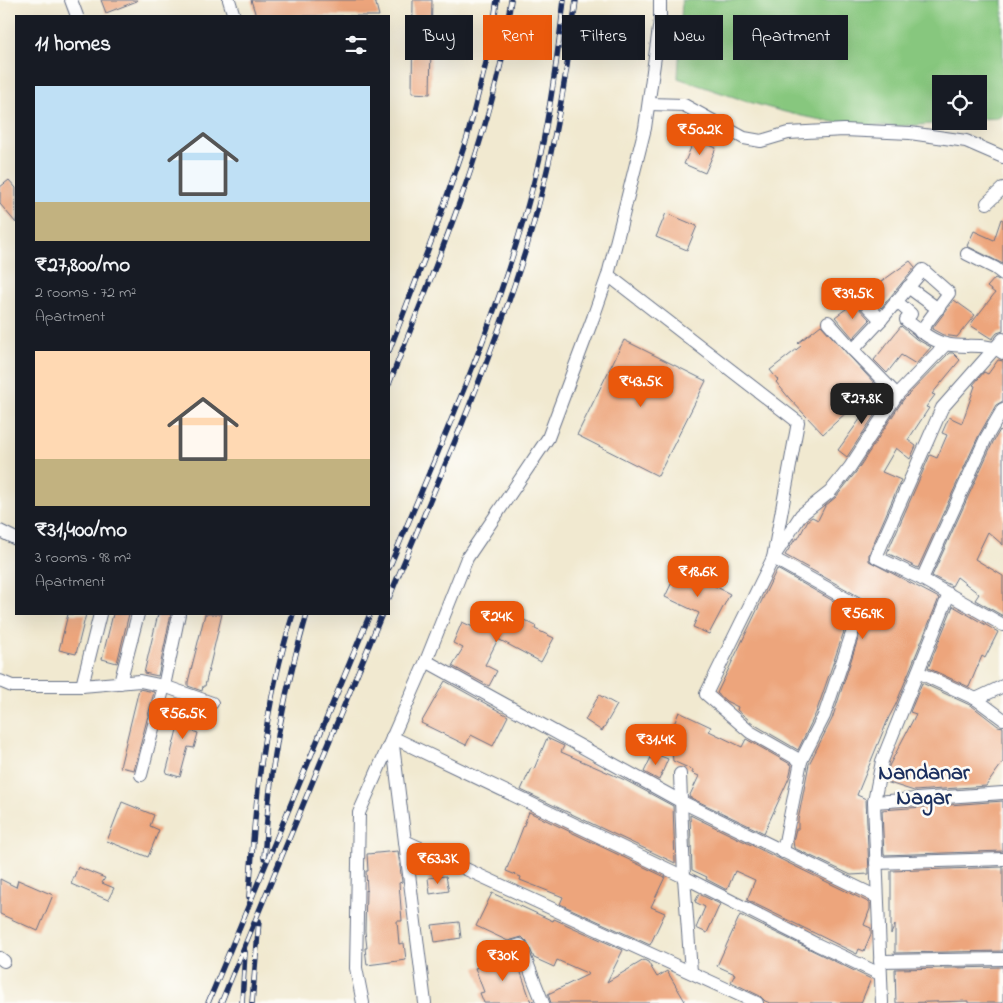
<!DOCTYPE html>
<html lang="en">
<head>
<meta charset="utf-8">
<style>
  body { margin:0; font-family:"Indie Flower",sans-serif; background:#242831; color:#f1f3f6; height:100vh; display:flex; flex-direction:column; font-size:19px; white-space:nowrap }
  * { box-sizing:border-box; margin:0 }
  p { font-size:16px; color:#9ea1a6 }
  .icon { flex:none; width:28px; height:28px; fill:none; stroke:currentColor; stroke-width:2; stroke-linecap:round; stroke-linejoin:round }
  .map { position:relative; flex:1; overflow:hidden }
  .sheet { position:absolute; left:15px; top:15px; width:375px; height:600px; display:flex; flex-direction:column; background:#171b24; border-radius:0px; box-shadow:0 5px 20px #0002 }
  .sheet>* { flex:none }
  .banner { position:absolute; left:405px; top:15px; width:475px; height:45px; display:flex; gap:10px }
  .tools { position:absolute; left:932px; top:75px; display:grid; gap:10px }
  .tools a { display:grid; place-items:center; width:55px; height:55px; border-radius:0px; background:#171b24; box-shadow:0 5px 20px #0002; font-size:25px }
  .price { position:absolute; translate:-50% -42px; padding:0 11px; border-radius:10px; background:#ea580c; color:#fff; font-size:16px; line-height:32px; filter:drop-shadow(0 1px 2px #0008) }
  .price::after { content:''; position:absolute; left:50%; top:30px; width:15px; height:11px; margin-left:-8px; background:inherit; clip-path:polygon(0 0,100% 0,50% 100%) }
  .price.current { background:#222; color:#fff }
  ul { padding:0; list-style:none }
  li { display:grid; align-content:center; gap:10px; height:265px; padding:0 20px }
  li span { display:grid; place-items:center; height:155px; border-radius:0px; color:#555 }
  li>.icon { margin-inline-start:auto }
  span .icon { width:90px; height:90px; fill:#fffc; stroke-width:1 }
  li b { font-size:21px }
  h2 { display:flex; justify-content:space-between; align-items:center; height:60px; padding:0 20px; font-size:21px }
  .chip { padding:0 18px; border-radius:0px; background:#171b24; box-shadow:0 5px 20px #0002; font-size:18px; line-height:45px }
  .chip.current { background:#ea580c; color:#fff }
  .map>svg:first-child { display:block }
  .green { fill:#87c77e; stroke:#517b6e }
  .building { fill:#eda57c }
  .lines { fill:none; stroke-linecap:round; stroke-linejoin:round }
  .minor-casing { stroke:#667086; stroke-width:14 }
  .minor { stroke:#fff; stroke-width:12 }
  .rail-casing { stroke:#1b2f5e; stroke-width:5.5 }
  .rail { stroke:#fdfcf7; stroke-width:4; stroke-dasharray:11; stroke-linecap:butt }
  .labels { text-anchor:middle; stroke-width:5; stroke-linejoin:round; paint-order:stroke }
  .neighbourhood-label { font-size:22px; font-weight:bold; fill:#1b2f5e; stroke:#fdfcf7 }
</style>
</head>
<body>
<div class="map">
<svg width="1003" height="1003" viewBox="0 0 1003 1003">
  <rect width="100%" height="100%" fill="#fdfcf7"/>
  <filter id="ink" filterUnits="userSpaceOnUse"><feTurbulence type="fractalNoise" baseFrequency=".02" numOctaves="2"/><feDisplacementMap in="SourceGraphic" scale="10" xChannelSelector="R" yChannelSelector="G"/><feConvolveMatrix kernelMatrix="1 2 1 2 8 2 1 2 1" color-interpolation-filters="sRGB"/></filter>
  <filter id="wash" filterUnits="userSpaceOnUse"><feTurbulence type="fractalNoise" baseFrequency=".0096" numOctaves="4" result="noise"/><feDisplacementMap in="SourceGraphic" scale="20" xChannelSelector="R" yChannelSelector="G"/><feGaussianBlur stdDeviation="1.12" result="paint"/><feColorMatrix in="noise" values="0 0 0 0 0 0 0 0 0 0 0 0 0 0 0 0 0 1.4 0 .05"/><feComposite in="paint" operator="in"/></filter>
  <g filter="url(#wash)">
    <rect width="100%" height="100%" fill="#f1e9d0"/>
    <path class="green" d="M682 0H1003V114L998 118 979 119V84H941V121H958C933 124 907 127 882 126 811 125 744 101 678 78Z"/>
    <g id="blocks">
      <g class="building">
        <polygon points="101,0 137,0 137,1 106,13"/>
        <polygon points="251,0 375,0 379,16 256,16"/>
        <polygon points="413,0 432,0 430,94 412,93"/>
        <polygon points="695,138 716,148 705,173 684,164"/>
        <polygon points="9,180 16,188 16,223 0,204 0,187"/>
        <polygon points="666,213 697,226 687,250 656,237"/>
        <polygon points="1001,219 1003,220 1003,264 967,246 974,231 994,240"/>
        <polygon points="910,261 915,267 881,308 867,292"/>
        <polygon points="995,278 1003,282 1003,331 997,333 992,339 970,325 995,293 987,287"/>
        <polygon points="954,300 975,315 957,337 943,335 932,329"/>
        <polygon points="854,303 870,320 853,338 835,317"/>
        <polygon points="821,325 876,385 823,434 789,398 776,382 778,380 770,370 801,346 798,343"/>
        <polygon points="901,326 916,339 931,347 916,364 901,355 887,373 874,360"/>
        <polygon points="624,340 706,381 658,476 577,435"/>
        <polygon points="949,353 953,353 960,360 932,394 935,395 926,407 929,408 908,440 916,446 910,459 896,448 882,472 901,480 869,554 869,561 939,598 896,704 889,717 857,795 866,799 869,874 851,875 794,848 793,841 796,829 798,829 798,820 809,764 832,719 869,605 865,600 785,555 796,538 798,539 808,520 812,517 818,520 825,506 836,497 856,472 903,400"/>
        <polygon points="998,360 1003,361 1003,401 996,405 979,435 918,568 887,553 930,455 937,458 947,435 942,433 949,417 962,423 975,386 973,385 984,372 988,374"/>
        <polygon points="881,390 887,396 847,457 838,450"/>
        <polygon points="1000,430 1003,432 1003,545 988,532 975,559 1003,576 1003,616 975,600 979,594 957,577 952,586 932,576 993,442"/>
        <polygon points="679,567 730,594 709,634 693,627 699,613 665,597"/>
        <polygon points="777,569 851,611 816,713 798,750 755,725 737,710 738,707 726,701 717,693"/>
        <polygon points="497,604 513,612 512,614 536,626 535,629 554,638 541,662 498,639 485,665 497,671 489,686 452,666 463,648 453,643 462,622 484,632"/>
        <polygon points="953,606 998,632 985,658 982,656 969,687 928,668"/>
        <polygon points="68,614 86,614 76,654 59,650"/>
        <polygon points="113,614 129,614 117,663 102,659"/>
        <polygon points="158,614 171,614 158,676 144,673"/>
        <polygon points="205,614 222,614 205,686 203,686 202,691 188,686 188,682"/>
        <polygon points="445,681 508,716 493,746 471,735 466,745 421,723"/>
        <polygon points="922,683 972,706 998,726 1003,727 1003,762 986,786 914,791 886,782 889,766 916,714 910,712"/>
        <polygon points="139,689 154,692 134,770 120,767"/>
        <polygon points="599,695 617,705 602,731 585,720"/>
        <polygon points="184,702 198,707 192,731 198,733 194,748 188,747 180,777 166,773"/>
        <polygon points="679,712 711,727 709,731 742,747 746,739 792,765 789,778 764,833 689,797 699,776 692,773 693,770 673,761 670,734"/>
        <polygon points="547,738 564,746 561,752 625,780 673,806 675,863 521,790 531,768 534,769"/>
        <polygon points="653,753 668,759 659,780 644,772"/>
        <polygon points="1003,801 1003,851 884,855 882,810"/>
        <polygon points="122,802 154,815 150,826 159,830 148,857 107,841"/>
        <polygon points="529,812 665,877 651,907 665,913 650,945 560,904 563,897 520,880 521,877 506,871"/>
        <polygon points="690,815 870,903 870,909 864,925 871,928 871,934 864,951 859,949 857,954 747,900 755,880 735,871 727,890 706,879 707,877 692,870"/>
        <polygon points="398,851 402,882 399,883 402,921 397,921 399,944 404,943 406,960 367,965 365,948 367,948 365,931 366,891 367,890 366,871 368,871 367,854"/>
        <polygon points="78,867 105,878 102,883 114,888 108,900 71,884"/>
        <polygon points="1003,867 1003,951 895,953 895,925 891,934 891,871"/>
        <polygon points="446,876 449,891 430,894 428,878"/>
        <polygon points="0,879 16,887 18,880 53,895 38,931 0,914"/>
        <polygon points="492,893 553,921 554,919 623,950 607,982 644,960 648,962 657,977 667,971 686,1003 551,1003 548,994 589,974 557,960 554,967 534,958 527,942 522,937 508,941 476,926"/>
        <polygon points="699,894 720,904 707,933 696,928 705,907 695,902"/>
        <polygon points="740,915 871,979 861,1003 770,1003 765,1001 760,996 731,982 735,974 717,966"/>
        <polygon points="459,922 461,938 435,942 432,925"/>
        <polygon points="515,955 531,1002 533,1000 534,1003 484,1003 480,993 484,992 475,968"/>
        <polygon points="1003,967 1003,1003 968,1003 968,1001 896,1003 895,969"/>
      </g>
    </g>
  </g>
  <g filter="url(#ink)">
    <use href="#blocks" fill-opacity="0" stroke="#667086" stroke-width="1"/>
    <g class="lines">
      <defs>
        <g id="minor">
          <polyline points="71,0 77,16"/>
          <polyline points="229,0 234,16"/>
          <polyline points="649,104 684,105 744,138 761,141 788,133 844,130 910,133 966,141 1003,157"/>
          <polyline points="987,203 1003,188"/>
          <polyline points="967,254 995,268 1003,274"/>
          <polyline points="608,275 798,422 773,558 861,607 824,716 801,761"/>
          <polyline points="908,287 938,309"/>
          <polyline points="860,298 881,320"/>
          <path d="M896 301 911 314 906 320C918 329 931 341 946 344 965 349 986 341 1003 353"/>
          <polyline points="828,322 853,350 897,395"/>
          <polyline points="1003,339 942,408 876,557 922,579 1003,625"/>
          <polyline points="853,350 881,320 923,270 949,293 920,332"/>
          <polyline points="0,531 16,539"/>
          <polyline points="922,579 986,438 1003,409"/>
          <polyline points="426,661 682,802 877,897"/>
          <polyline points="918,672 976,699 1003,686"/>
          <polyline points="0,681 12,686 82,686 140,681 164,686 212,703"/>
          <polyline points="120,683 138,614"/>
          <polyline points="82,686 100,614"/>
          <polyline points="976,699 1003,719"/>
          <polyline points="392,737 684,877 816,944 880,974"/>
          <polyline points="392,737 425,1003"/>
          <polyline points="680,774 684,877 691,972"/>
          <polyline points="141,775 164,686 179,614"/>
          <polyline points="874,802 1003,793"/>
          <polyline points="405,841 757,1003"/>
          <polyline points="783,852 801,761 750,732 706,694 773,558 801,515 830,492 850,467 897,395 946,344"/>
          <polyline points="876,863 1003,859"/>
          <polyline points="489,956 520,945 543,1003"/>
          <polyline points="0,958 4,961"/>
          <polyline points="880,961 1003,959"/>
          <polyline points="363,1003 356,968 359,813 426,661 467,558 548,438 593,318 608,275 645,128 660,21 660,0"/>
          <polyline points="882,1003 874,802 882,761 949,594"/>
        </g>
      </defs>
      <use href="#minor" class="minor-casing"/>
      <use href="#minor" class="minor"/>
      <defs>
        <g id="rail">
          <polyline points="389,351 434,234 467,138 490,47 497,0"/>
          <path d="M389 384C432 274 480 165 504 49 507 33 508 16 511 0"/>
          <path d="M389 568C445 434 507 300 540 157 551 105 558 53 564 0"/>
          <path d="M389 598C437 483 489 368 526 249 551 168 566 84 576 0"/>
          <path d="M264 858C266 836 267 813 270 790 277 731 290 671 307 614"/>
          <path d="M249 897C255 801 264 706 293 614"/>
          <polyline points="208,1003 370,614"/>
          <polyline points="221,1003 382,614"/>
          <polyline points="242,1003 245,952"/>
          <polyline points="252,1003 259,921"/>
        </g>
      </defs>
      <use href="#rail" class="rail-casing"/>
      <use href="#rail" class="rail"/>
    </g>
  </g>
  <g class="labels">
    <g class="neighbourhood-label">
      <text x="924" y="779">Nandanar<tspan x="924" dy="25">Nagar</tspan></text>
    </g>
  </g>
</svg>
<div class="tools">
<a><svg class="icon" aria-label="locate" viewBox="0 0 24 24"><circle cx="12" cy="12" r="6"/><path d="M12 2v4M12 18v4M2 12h4M18 12h4"/></svg></a>
</div>
<b class="price" style="left:700px;top:156px">₹50.2K</b>
<b class="price" style="left:853px;top:320px">₹39.5K</b>
<b class="price" style="left:641px;top:408px">₹43.5K</b>
<b class="price current" style="left:862px;top:425px">₹27.8K</b>
<b class="price" style="left:698px;top:598px">₹18.6K</b>
<b class="price" style="left:863px;top:640px">₹56.9K</b>
<b class="price" style="left:497px;top:643px">₹24K</b>
<b class="price" style="left:183px;top:740px">₹56.5K</b>
<b class="price" style="left:656px;top:766px">₹31.4K</b>
<b class="price" style="left:438px;top:885px">₹63.3K</b>
<b class="price" style="left:503px;top:982px">₹30K</b>
<div class="banner">
<a class="chip">Buy</a>
<a class="chip current">Rent</a>
<a class="chip">Filters</a>
<a class="chip">New</a>
<a class="chip">Apartment</a>
</div>
<section class="sheet">
<h2>11 homes<svg class="icon" aria-label="filters" viewBox="0 0 24 24"><path d="M4 7h16M4 17h16"/><circle cx="9" cy="7" r="2"/><circle cx="15" cy="17" r="2"/></svg></h2>
<ul>
<li><span style="background:linear-gradient(#bfe0f5 75%,#c2b280 0)"><svg class="icon" aria-label="home" viewBox="0 0 24 24"><path d="M3 11l9-7 9 7M6 9v11h12V9"/></svg></span><div><b>₹27,800/mo</b><p>2 rooms · 72 m²</p><p>Apartment</p></div></li>
<li><span style="background:linear-gradient(#ffd9b3 70%,#c2b280 0)"><svg class="icon" aria-label="home" viewBox="0 0 24 24"><path d="M3 11l9-7 9 7M6 9v11h12V9"/></svg></span><div><b>₹31,400/mo</b><p>3 rooms · 98 m²</p><p>Apartment</p></div></li>
</ul>
</section>
</div>
</body>
</html>
